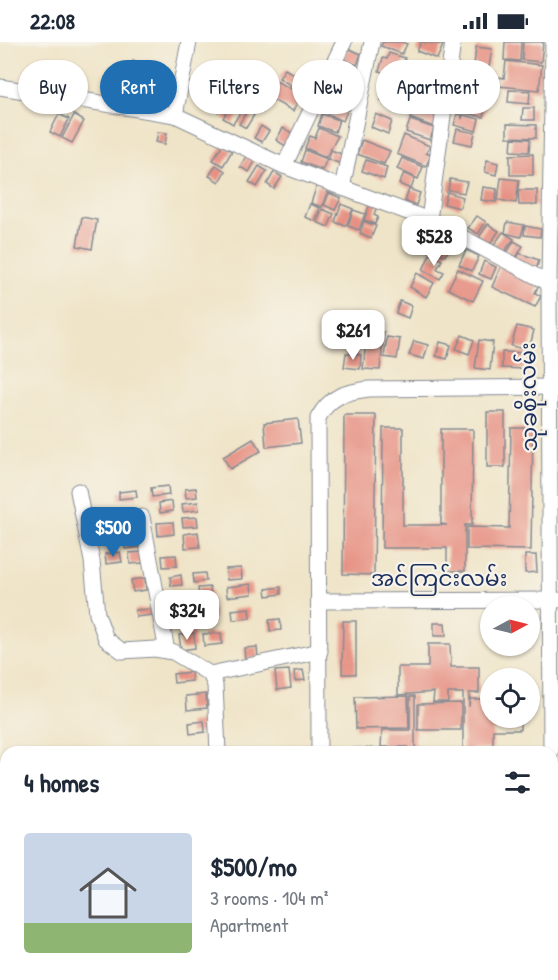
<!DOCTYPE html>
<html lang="en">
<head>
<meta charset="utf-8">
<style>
  body { margin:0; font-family:"Patrick Hand","Noto Sans Myanmar",sans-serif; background:#f6f6f7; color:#1f2937; height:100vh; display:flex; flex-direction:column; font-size:22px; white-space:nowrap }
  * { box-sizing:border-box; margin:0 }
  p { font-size:20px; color:#747a83 }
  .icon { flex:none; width:33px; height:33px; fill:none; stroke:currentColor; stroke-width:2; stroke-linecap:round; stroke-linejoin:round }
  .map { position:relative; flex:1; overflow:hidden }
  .details { position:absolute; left:0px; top:704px; width:558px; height:236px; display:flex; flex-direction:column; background:#fff; border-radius:18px 18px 0 0; box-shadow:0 2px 4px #0004 }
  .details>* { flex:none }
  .guide { position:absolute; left:18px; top:18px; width:522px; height:54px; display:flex; gap:12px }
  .needle { width:39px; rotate:83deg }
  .tools { position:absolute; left:480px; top:554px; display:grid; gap:12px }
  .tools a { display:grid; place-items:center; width:60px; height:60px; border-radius:50%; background:#fff; box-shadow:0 2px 4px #0004; font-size:30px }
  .price { position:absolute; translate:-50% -51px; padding:0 14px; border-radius:12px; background:#fff; color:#222; font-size:20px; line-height:39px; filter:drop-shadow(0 2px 3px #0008) }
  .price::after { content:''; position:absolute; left:50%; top:36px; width:18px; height:14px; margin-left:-9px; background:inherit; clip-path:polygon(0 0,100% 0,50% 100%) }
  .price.current { background:#1f6fb2; color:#fff }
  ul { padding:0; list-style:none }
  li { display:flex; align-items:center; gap:18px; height:150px; padding:0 24px }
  li span { display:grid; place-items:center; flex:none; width:168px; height:120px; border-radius:6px; color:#555 }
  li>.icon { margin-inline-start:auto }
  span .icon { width:72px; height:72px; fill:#fffc; stroke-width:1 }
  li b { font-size:26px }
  h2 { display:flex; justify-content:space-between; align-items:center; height:72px; padding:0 24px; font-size:26px }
  .pill { padding:0 21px; border-radius:27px; background:#fff; box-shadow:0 2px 4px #0004; font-size:21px; line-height:54px }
  .pill.current { background:#1f6fb2; color:#fff }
  .status { display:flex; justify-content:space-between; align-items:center; height:42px; padding:0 30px; background:#fff; direction:ltr }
  .status svg { height:16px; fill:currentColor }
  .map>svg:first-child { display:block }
  .building { fill:#e69183 }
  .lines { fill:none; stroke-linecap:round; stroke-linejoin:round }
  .street-casing { stroke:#858a92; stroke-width:17 }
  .street { stroke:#fff; stroke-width:15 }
  .labels { text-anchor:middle; stroke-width:4.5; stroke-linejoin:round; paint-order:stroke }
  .street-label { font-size:22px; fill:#1b2f5e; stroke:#f7f3e8 }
</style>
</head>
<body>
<div class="status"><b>22:08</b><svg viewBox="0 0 49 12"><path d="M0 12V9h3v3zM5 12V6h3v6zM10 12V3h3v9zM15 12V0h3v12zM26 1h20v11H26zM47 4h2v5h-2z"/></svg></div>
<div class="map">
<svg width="558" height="938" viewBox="0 0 558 938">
  <rect width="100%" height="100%" fill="#f7f3e8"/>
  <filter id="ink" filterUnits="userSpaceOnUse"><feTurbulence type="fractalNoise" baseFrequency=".0167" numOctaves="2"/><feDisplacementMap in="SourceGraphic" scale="12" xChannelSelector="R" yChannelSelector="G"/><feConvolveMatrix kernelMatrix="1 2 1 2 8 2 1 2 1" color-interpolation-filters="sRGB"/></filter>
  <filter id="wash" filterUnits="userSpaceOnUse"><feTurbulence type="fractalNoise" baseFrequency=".008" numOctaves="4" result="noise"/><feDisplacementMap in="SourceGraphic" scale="24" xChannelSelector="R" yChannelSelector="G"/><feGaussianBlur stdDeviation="1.35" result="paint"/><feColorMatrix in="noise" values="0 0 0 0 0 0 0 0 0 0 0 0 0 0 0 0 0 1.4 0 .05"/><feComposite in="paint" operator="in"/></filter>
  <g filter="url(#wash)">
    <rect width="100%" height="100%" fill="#efe4c7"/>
    <g id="blocks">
      <g class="building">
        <polygon points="383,0 402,0 407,2 402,12 381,4"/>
        <polygon points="421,0 443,3 437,17 417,9"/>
        <polygon points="505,0 521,0 520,19 504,18"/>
        <polygon points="523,0 543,0 541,20 522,18"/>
        <polygon points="476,5 492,7 489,25 474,23"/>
        <polygon points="347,6 361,12 357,23 342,17"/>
        <polygon points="389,11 405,16 399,35 379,29 383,16 387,17"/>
        <polygon points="133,19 154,23 151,42 130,38"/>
        <polygon points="506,19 542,23 539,48 498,44 499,35 504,36"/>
        <polygon points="342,22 360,31 353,46 335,37"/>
        <polygon points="159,25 168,27 166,38 157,37"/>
        <polygon points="461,26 474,28 471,45 458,42"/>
        <polygon points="285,27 298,35 292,44 279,36"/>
        <polygon points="421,27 435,31 433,37 437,38 433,51 416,45"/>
        <polygon points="475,27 492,30 490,46 473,43"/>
        <polygon points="274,38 311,57 307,64 298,59 293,69 265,54"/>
        <polygon points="334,38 354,48 350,57 354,58 351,65 327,54"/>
        <polygon points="388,39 404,45 397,63 381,58"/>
        <polygon points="211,41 219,46 212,57 204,52"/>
        <polygon points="466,46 485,49 483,59 465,56"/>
        <polygon points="420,48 438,54 433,68 411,60 413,55 417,57"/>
        <polygon points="509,48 530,49 529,62 508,60"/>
        <polygon points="222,49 228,52 218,70 212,66"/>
        <polygon points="323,55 348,67 343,79 318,67"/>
        <polygon points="233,59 243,66 233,82 223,76"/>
        <polygon points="466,59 486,64 483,75 464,71"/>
        <polygon points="415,63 441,73 436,86 410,76"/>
        <polygon points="523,66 534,66 534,78 522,78"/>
        <polygon points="247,69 254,73 246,86 239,82"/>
        <polygon points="59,72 69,77 60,95 50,90"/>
        <polygon points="322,72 339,78 335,90 318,84"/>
        <polygon points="376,72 392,79 388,92 371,85"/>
        <polygon points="457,72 462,73 462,77 463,73 479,77 476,89 454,83"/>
        <polygon points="74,73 84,79 72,101 62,96"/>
        <polygon points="410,78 434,86 430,98 406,90"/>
        <polygon points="507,82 536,83 536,96 507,95"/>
        <polygon points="261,84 269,89 262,100 254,96"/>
        <polygon points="283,86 294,92 287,105 276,98"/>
        <polygon points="319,86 338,94 326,115 305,106 310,94 315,96"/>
        <polygon points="457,87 475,91 472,103 454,99"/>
        <polygon points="158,90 167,91 165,102 156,100"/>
        <polygon points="404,93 430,104 426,111 431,113 426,124 397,112"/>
        <polygon points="512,96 530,97 529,110 511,109"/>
        <polygon points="362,98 390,109 384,122 357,112"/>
        <polygon points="222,103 232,109 223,124 213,118"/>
        <polygon points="305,108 327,117 322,128 301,120"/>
        <polygon points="331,108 344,113 341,122 328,117"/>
        <polygon points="248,111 257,116 249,130 240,125"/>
        <polygon points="533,112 533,133 510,133 510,113"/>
        <polygon points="402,116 423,125 418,137 397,127"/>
        <polygon points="366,118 387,125 384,137 362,129"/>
        <polygon points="487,118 498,121 496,133 485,130"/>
        <polygon points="216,123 225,129 219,140 209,134"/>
        <polygon points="259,124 267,129 257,145 249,140"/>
        <polygon points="274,130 282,135 274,147 267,142"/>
        <polygon points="404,131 415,136 411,147 399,142"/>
        <polygon points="501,136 519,138 516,161 498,158"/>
        <polygon points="450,137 467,140 464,151 448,148"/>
        <polygon points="317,143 328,148 322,165 311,161"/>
        <polygon points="483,145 497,147 496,160 481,158"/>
        <polygon points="409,147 420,151 416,163 405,159"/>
        <polygon points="518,148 537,148 537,163 519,163"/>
        <polygon points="447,150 463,155 460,166 444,162"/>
        <polygon points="329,151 341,156 335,168 324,163"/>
        <polygon points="371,159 378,162 374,173 378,175 375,182 364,178"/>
        <polygon points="310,162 320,166 315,179 305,175"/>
        <polygon points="341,162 353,167 346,184 335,180"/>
        <polygon points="322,167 334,172 328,185 317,180"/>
        <polygon points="353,168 365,172 359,188 348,184"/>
        <polygon points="477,174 486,180 478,192 468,186"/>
        <polygon points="82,175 97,178 92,207 77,204"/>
        <polygon points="364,179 376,184 371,196 360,191"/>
        <polygon points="507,180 524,183 521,195 505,191"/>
        <polygon points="488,182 499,189 490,202 479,195"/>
        <polygon points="525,184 541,187 540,195 524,193"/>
        <polygon points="434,189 453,200 445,214 426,204"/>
        <polygon points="503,190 514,197 504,210 494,203"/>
        <polygon points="514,199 523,204 516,216 507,210"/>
        <polygon points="466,208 479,214 472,229 459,223"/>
        <polygon points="519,211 539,218 536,228 516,221"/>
        <polygon points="430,212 442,218 437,227 444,230 440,237 423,228"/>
        <polygon points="484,219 496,225 491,237 479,232"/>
        <polygon points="502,222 540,240 535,251 541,254 535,265 492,245"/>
        <polygon points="458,227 483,239 473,259 448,247"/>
        <polygon points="417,231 434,241 426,255 410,245"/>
        <polygon points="400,259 412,264 408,276 396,271"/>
        <polygon points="517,284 534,288 529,308 511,304"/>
        <polygon points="367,289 384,290 380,328 363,327"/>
        <polygon points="462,293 474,298 469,312 456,307"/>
        <polygon points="387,295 400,297 397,317 384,315"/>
        <polygon points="479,298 493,300 490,328 475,326"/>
        <polygon points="414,299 428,303 424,317 409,313"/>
        <polygon points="440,300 451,303 447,317 436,314"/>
        <polygon points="502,310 526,311 525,327 502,326"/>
        <polygon points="346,311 361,313 360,327 344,325"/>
        <rect x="487" y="370" width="18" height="55"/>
        <polygon points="344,373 376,373 374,533 343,532"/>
        <polygon points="298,377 301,401 266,405 264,381"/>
        <polygon points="383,386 403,386 403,483 447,483 441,482 441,387 473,387 472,483 465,483 465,529 447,529 447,506 382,506"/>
        <polygon points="511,386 533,386 531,508 467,507 467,485 509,486"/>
        <polygon points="253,397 261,409 230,427 223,415"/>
        <polygon points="168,444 169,453 152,455 151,446"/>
        <polygon points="196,446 197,455 186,456 185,447"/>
        <polygon points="136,448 137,455 119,457 119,450"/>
        <polygon points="172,459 173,469 160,471 159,461"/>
        <polygon points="198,460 199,468 183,470 182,462"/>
        <polygon points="140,468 140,475 123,477 122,470"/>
        <polygon points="197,475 198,484 183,485 182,476"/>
        <polygon points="173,480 174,492 158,494 157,481"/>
        <polygon points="116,481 117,493 103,494 102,483"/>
        <polygon points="198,490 200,505 185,506 184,492"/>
        <polygon points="142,498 142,505 125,507 124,500"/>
        <polygon points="120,510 122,520 106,522 105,512"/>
        <polygon points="143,510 144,521 130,522 129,511"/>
        <polygon points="176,513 177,524 163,525 162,514"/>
        <polygon points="525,513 536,513 537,530 525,531"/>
        <polygon points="241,526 242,537 227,538 226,527"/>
        <polygon points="205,531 206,539 194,541 193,532"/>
        <polygon points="181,533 182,543 171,544 170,535"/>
        <polygon points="145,536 146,548 133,550 131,538"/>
        <polygon points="251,542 252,552 227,555 226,545"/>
        <polygon points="210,545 211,554 199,555 198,546"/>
        <polygon points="281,545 281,552 267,554 266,547"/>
        <polygon points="189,553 189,561 175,563 174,555"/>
        <polygon points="249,566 250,576 233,578 232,568"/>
        <polygon points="151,567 152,573 136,575 135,568"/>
        <polygon points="214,568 214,576 199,578 198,569"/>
        <polygon points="191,573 192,587 182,588 180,575"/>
        <polygon points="280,577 281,588 270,589 269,578"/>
        <polygon points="343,579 356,579 356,632 342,632"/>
        <polygon points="434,581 445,581 446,594 434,594"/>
        <polygon points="194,591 195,606 181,608 179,593"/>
        <polygon points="221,591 222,602 204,604 203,592"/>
        <polygon points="428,602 450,602 451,625 479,625 479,651 469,651 469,665 470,657 490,657 490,675 520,675 520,688 493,688 493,707 470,707 470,710 463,710 463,651 448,651 448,660 433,660 434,650 398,653 398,625 428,625"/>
        <polygon points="257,605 258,616 245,617 244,606"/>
        <polygon points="289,628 291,646 277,648 275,629"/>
        <polygon points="303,628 305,638 295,639 294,629"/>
        <polygon points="191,630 192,639 174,641 173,632"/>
        <polygon points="206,652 207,666 187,668 186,654"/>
        <polygon points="408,654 409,686 356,687 355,655"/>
        <polygon points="410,654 415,654 415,710 354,710 354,706 407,707 407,705 381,705 382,688 410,688"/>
        <polygon points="461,661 461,688 418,688 418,662"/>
        <polygon points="204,679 205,690 190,692 189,681"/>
        <rect x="170" y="933" width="28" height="5"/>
        <rect x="340" y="933" width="30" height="5"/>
      </g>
    </g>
  </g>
  <g filter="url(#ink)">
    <use href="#blocks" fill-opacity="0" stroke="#858a92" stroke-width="1.5"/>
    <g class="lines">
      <defs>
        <g id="street">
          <polyline points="0,45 175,73 284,124 429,178 549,241"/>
          <polyline points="175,73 189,0"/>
          <polyline points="284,124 344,0"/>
          <polyline points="342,146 372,0"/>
          <polyline points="429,178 453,0"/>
          <polyline points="78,449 92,519 97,572 106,597 122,609 155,607 173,610 210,632 215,643 218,710"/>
          <polyline points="142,475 167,609"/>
          <polyline points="320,559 558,558"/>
          <polyline points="210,632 320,609"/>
          <path d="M319 710 318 376C330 354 345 350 369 347L558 345"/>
          <polyline points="551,710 549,241 553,0"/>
          <polyline points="445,933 445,938"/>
          <polyline points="211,938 211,933"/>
          <polyline points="318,938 318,933"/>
          <polyline points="549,938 549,933"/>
        </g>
      </defs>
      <use href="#street" class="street-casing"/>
      <use href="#street" class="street"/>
    </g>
  </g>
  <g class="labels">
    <g class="street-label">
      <text transform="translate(528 355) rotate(-91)" y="8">သုခစိုးလမ်း</text>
      <text x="439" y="544">အင်ကြင်းလမ်း</text>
    </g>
  </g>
</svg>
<div class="tools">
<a><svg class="needle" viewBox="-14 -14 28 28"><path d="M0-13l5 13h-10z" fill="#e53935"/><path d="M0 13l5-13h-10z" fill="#747a83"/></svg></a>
<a><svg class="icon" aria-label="locate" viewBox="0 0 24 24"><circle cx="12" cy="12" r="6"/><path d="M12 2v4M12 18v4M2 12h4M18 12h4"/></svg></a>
</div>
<b class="price" style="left:434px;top:225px">$528</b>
<b class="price" style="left:353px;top:319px">$261</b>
<b class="price current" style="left:113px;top:516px">$500</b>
<b class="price" style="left:187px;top:599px">$324</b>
<div class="guide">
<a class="pill">Buy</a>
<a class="pill current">Rent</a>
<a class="pill">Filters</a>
<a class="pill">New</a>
<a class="pill">Apartment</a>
</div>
<section class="details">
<h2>4 homes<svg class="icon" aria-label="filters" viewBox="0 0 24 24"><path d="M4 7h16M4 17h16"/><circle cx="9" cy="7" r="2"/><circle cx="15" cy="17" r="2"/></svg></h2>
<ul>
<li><span style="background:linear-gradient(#c9d6e8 75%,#8fb573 0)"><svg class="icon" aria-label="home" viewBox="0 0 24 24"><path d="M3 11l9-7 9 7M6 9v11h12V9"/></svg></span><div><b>$500/mo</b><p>3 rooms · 104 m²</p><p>Apartment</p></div></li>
</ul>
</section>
</div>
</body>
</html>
